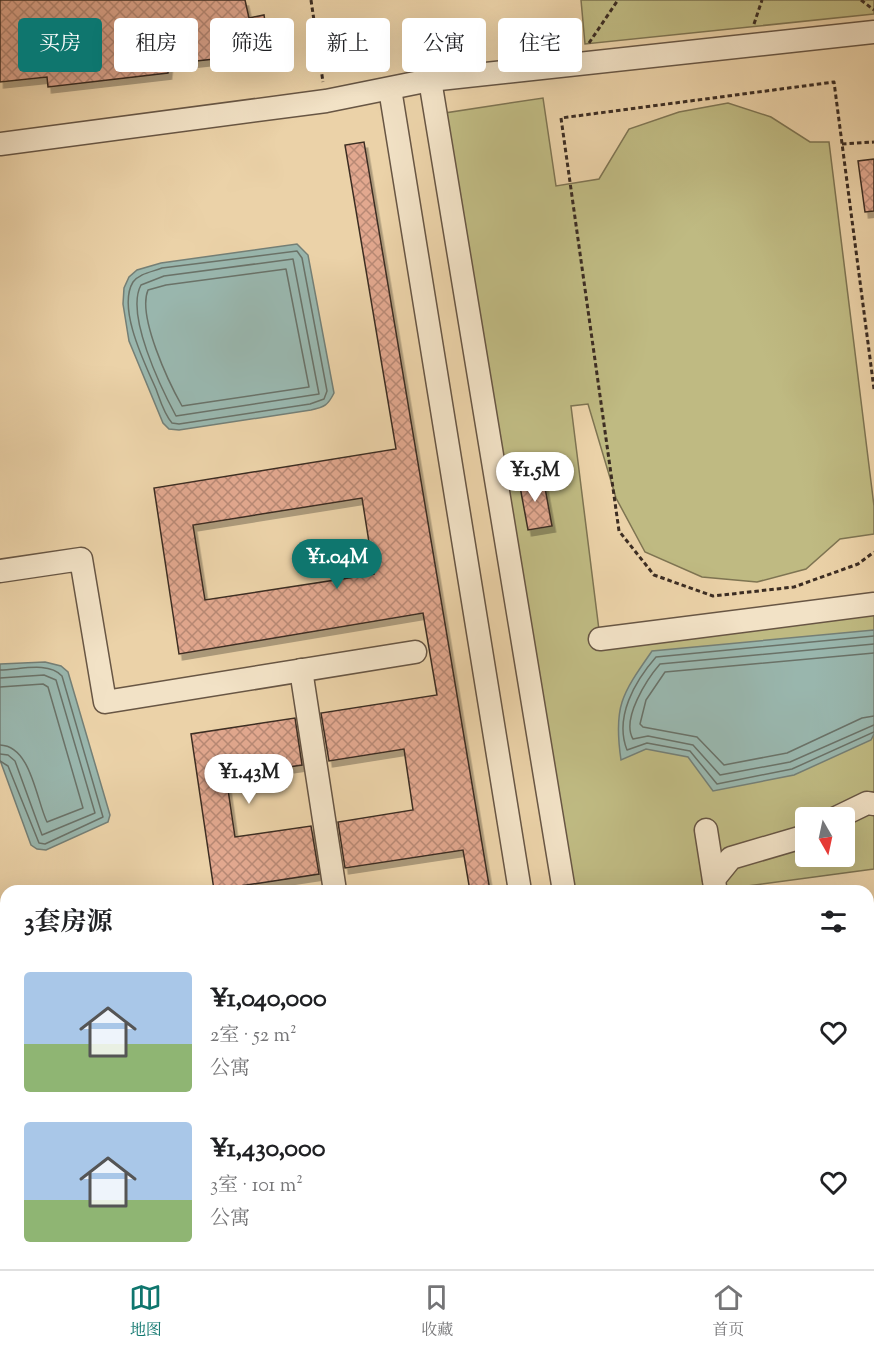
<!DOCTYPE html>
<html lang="zh">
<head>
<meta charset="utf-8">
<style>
  body { margin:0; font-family:"Sorts Mill Goudy","Noto Serif SC",serif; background:#f6f6f6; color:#202124; height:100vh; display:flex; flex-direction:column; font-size:22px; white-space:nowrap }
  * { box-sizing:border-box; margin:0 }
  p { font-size:20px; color:#757577 }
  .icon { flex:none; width:33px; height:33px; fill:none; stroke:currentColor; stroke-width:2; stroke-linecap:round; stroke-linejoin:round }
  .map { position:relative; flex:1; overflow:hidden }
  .drawer { position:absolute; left:0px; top:885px; width:874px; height:384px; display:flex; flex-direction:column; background:#fff; border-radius:18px 18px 0 0; box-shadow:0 6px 24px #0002 }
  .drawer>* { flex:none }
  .top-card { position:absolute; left:18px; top:18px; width:838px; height:54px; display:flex; gap:12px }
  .needle { width:39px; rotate:171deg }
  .fabs { position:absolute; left:795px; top:807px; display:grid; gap:12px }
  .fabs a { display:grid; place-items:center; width:60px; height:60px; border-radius:6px; background:#fff; box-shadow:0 6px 24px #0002; font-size:30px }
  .price { position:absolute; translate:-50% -51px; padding:0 14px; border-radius:21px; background:#fff; color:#222; font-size:20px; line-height:39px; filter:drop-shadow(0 2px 3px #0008) }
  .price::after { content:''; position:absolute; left:50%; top:36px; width:18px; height:14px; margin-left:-9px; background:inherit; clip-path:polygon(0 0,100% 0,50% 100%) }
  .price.selected { background:#0f766e; color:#fff }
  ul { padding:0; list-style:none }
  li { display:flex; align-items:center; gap:18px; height:150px; padding:0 24px }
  li span { display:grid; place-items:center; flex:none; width:168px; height:120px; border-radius:6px; color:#555 }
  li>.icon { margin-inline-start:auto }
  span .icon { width:72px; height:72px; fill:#fffc; stroke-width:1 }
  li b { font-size:26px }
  h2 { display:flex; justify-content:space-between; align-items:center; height:72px; padding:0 24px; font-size:26px }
  .chip { padding:0 21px; border-radius:6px; background:#fff; box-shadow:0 6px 24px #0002; font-size:21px; line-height:54px }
  .chip.selected { background:#0f766e; color:#fff }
  .tabs { display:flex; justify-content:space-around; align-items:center; height:84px; border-top:2px solid #e0e0e0; background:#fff; font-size:16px; color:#757577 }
  .tabs a { display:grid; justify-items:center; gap:3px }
  .tabs .selected { color:#0f766e }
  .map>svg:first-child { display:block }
  .park { fill:#bfba82; stroke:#7e7452; stroke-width:1.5; fill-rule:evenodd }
  .water { fill:#99b6ad; stroke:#747f76; stroke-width:1.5 }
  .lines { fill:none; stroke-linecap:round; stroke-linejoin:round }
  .shore { stroke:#6a7268; stroke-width:1.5 }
  .building { fill:url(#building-cross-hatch); stroke:#3c2d23; stroke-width:1.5; fill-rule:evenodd; filter:url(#shadow) }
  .minor-casing { stroke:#685644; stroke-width:25 }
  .path { stroke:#3c2d23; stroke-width:3; stroke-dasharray:4.5 3; stroke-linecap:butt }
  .minor { stroke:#f2e2c6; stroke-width:22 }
</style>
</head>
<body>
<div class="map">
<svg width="874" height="1269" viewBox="0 0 874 1269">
  <defs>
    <pattern id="building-cross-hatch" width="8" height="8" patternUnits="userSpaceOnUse" patternTransform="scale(1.5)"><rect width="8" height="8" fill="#e2a88f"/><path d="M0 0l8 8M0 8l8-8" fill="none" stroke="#b88974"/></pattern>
    <filter id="shadow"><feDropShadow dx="3.5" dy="6" stdDeviation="0" flood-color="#0004"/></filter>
  </defs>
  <rect width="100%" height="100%" fill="#ebd2a8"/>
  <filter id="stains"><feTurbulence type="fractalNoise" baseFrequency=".00333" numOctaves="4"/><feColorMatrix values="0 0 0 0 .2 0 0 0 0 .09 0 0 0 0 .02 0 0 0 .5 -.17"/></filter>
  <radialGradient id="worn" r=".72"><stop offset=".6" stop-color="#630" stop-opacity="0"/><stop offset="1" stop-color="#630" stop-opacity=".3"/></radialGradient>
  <g class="park">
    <polygon points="581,0 874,0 874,14 585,44"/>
    <path d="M543 98 556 186 599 179 629 129 679 112 728 103 771 117 810 142H829L874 506V534L840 539 806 569 757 582 702 577 645 552 616 498 588 404 571 406 601 646 874 613V869L710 891H573L445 113ZM806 818H844V856H806Z"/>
    <polygon points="664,1263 762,1263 763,1269 665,1269"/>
  </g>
  <g class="water">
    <path d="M297 244 308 255 334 393C328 405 325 407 311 410L179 430 169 429 163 423 129 341 123 304 124 288 129 277 137 270 161 263Z"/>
    <path d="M874 630V734L871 740 794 775 713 791 688 757 646 749 621 760C613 706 622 694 652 651Z"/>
    <polygon points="45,662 61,666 68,672 110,815 108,822 46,850 37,849 31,845 0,760 0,664"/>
    <polygon points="0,1238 6,1239 6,1263 86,1263 87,1269 0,1269"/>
    <polygon points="155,1263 281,1263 280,1269 157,1269"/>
  </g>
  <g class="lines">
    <g class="shore">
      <path d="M297 251 302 258 327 391 324 399 310 404 179 424 172 423C164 414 160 400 156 389 145 364 117 308 133 282 140 273 152 272 162 268Z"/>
      <path d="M293 259 319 394 176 416C161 388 125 314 141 285L164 276Z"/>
      <path d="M286 269 309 387 182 406C169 383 137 316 148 290L166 285Z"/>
      <path d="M874 636 656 657C635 681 614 717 627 750L647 743 690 751 717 784 792 769 874 732"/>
      <path d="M874 644 660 664C647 679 621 719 633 739L648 736 693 745 720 775 790 762 874 725"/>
      <polyline points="874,653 665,672 646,700 640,724 643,727 697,737 724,765 787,753 862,718 874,716"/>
      <path d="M0 670C19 670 48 661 62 676L103 817 45 844 39 843 8 766 0 761"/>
      <polyline points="0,678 44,675 56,680 95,813 42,835 15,761 8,755 0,754"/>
      <path d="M0 687 43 684 48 687 83 808 47 822C36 799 31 746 0 745"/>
    </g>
  </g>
  <g class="building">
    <polygon points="0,0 245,0 249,18 264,15 270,53 169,64 168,73 48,87 47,77 0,82"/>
    <path d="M364 142 490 891H470L463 850 345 868 338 822 413 810 404 749 329 761 321 713 437 695 423 613 179 654 154 488 396 449 345 145ZM362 498 374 574 205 600 193 525Z"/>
    <polygon points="874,159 874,211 865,212 858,161"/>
    <polygon points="543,477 552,526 528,530 519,481"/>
    <polygon points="295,718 302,765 226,776 235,837 311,826 319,874 214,890 191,734"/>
  </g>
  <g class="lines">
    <defs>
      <g id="minor">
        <polyline points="430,80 564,891"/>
        <polyline points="390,89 520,891"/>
        <polyline points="0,144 326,101 430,80 874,32"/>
        <polyline points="0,571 81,559 105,702 415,652"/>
        <polyline points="600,639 874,604"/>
        <polyline points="301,670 335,891"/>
        <polyline points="836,818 867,803 874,804"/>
        <polyline points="706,830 715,887"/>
        <polyline points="714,879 731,858 806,836"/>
        <polyline points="0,985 6,1000"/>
        <polyline points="868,1046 874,1045"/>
        <polyline points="868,1114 874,1147"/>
        <polyline points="123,1263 124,1269"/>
        <polyline points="391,1263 392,1269"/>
        <polyline points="581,1263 582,1269"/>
        <polyline points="626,1263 627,1269"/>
        <polyline points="773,1263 774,1269"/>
      </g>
    </defs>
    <use href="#minor" class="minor-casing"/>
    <g class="path">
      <polyline points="311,0 323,82"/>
      <polyline points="861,0 874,10"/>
      <polyline points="754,24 762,0"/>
      <polyline points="589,43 618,0"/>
      <polyline points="842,144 874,142"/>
      <polyline points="874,389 834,82 561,118 619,531 654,575 713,596 794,587 858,564 874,552"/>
      <polyline points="674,1263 684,1269"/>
      <polyline points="735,1269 741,1263"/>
    </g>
    <use href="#minor" class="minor"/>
  </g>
  <rect width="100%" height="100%" filter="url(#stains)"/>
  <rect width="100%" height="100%" fill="url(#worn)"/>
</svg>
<div class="fabs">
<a><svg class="needle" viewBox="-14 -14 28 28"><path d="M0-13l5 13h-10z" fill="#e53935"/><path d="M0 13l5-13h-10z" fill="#757577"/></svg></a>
</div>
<b class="price" style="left:535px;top:503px">¥1.5M</b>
<b class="price selected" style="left:337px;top:590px">¥1.04M</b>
<b class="price" style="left:249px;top:805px">¥1.43M</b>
<div class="top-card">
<a class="chip selected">买房</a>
<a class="chip">租房</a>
<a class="chip">筛选</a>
<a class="chip">新上</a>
<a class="chip">公寓</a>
<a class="chip">住宅</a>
</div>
<section class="drawer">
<h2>3套房源<svg class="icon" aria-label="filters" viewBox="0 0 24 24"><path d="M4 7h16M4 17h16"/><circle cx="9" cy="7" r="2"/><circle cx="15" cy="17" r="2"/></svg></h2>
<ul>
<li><span style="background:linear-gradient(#a9c7e8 60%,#8fb573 0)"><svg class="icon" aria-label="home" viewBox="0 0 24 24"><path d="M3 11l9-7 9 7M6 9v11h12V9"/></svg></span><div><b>¥1,040,000</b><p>2室 · 52 m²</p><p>公寓</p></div><svg class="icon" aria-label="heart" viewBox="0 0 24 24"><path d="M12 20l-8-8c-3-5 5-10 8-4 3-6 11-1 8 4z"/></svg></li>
<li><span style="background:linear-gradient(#a9c7e8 65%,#8fb573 0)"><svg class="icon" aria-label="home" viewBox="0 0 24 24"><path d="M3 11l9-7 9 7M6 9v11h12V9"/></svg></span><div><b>¥1,430,000</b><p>3室 · 101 m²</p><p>公寓</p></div><svg class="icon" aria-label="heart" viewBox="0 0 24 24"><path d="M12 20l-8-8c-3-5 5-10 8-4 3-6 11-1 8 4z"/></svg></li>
</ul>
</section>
</div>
<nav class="tabs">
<a class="selected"><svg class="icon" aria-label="map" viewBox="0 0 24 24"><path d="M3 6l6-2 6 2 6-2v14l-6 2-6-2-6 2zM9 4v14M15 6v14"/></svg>地图</a>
<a><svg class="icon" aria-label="saved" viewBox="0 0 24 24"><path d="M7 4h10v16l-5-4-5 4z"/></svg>收藏</a>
<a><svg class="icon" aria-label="home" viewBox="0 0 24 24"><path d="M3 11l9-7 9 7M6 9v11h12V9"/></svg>首页</a>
</nav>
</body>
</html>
